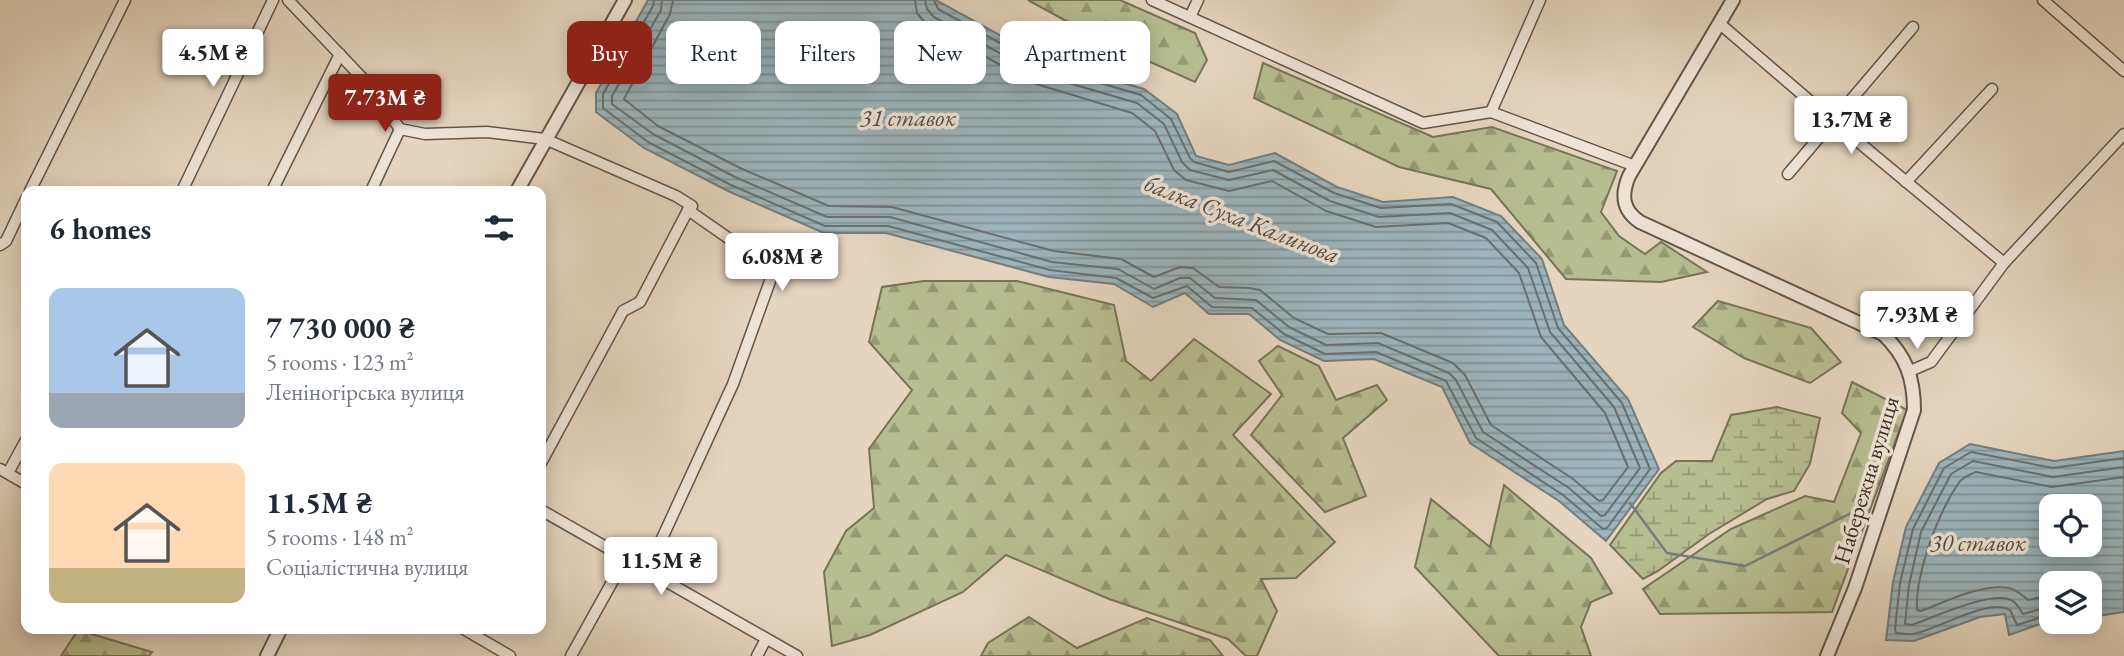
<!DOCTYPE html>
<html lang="en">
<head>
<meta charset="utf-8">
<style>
  body { margin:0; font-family:"EB Garamond",serif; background:#f2f2f3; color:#1f2937; height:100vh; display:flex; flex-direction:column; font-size:26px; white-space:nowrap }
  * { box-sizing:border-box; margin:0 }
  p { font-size:23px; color:#747a83 }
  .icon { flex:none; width:38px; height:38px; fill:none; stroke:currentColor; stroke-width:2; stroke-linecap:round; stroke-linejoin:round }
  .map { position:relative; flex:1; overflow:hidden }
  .sheet { position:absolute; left:21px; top:186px; width:525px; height:448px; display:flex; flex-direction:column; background:#fff; border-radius:14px; box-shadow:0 4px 18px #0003 }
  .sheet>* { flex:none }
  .banner { position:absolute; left:567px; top:21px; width:665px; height:63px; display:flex; gap:14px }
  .fabs { position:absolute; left:2039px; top:494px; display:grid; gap:14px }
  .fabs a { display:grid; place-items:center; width:63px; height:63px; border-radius:14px; background:#fff; box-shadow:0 4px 18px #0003; font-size:35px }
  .price { position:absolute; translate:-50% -60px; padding:0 16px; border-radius:7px; background:#fff; color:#222; font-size:23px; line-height:46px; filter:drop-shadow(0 2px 4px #0008) }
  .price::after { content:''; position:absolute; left:50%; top:42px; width:21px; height:16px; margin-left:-10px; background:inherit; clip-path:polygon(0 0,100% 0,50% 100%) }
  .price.on { background:#8f2418; color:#fff }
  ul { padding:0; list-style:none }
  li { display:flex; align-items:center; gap:21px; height:175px; padding:0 28px }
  li span { display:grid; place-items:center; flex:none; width:196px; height:140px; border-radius:14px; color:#555 }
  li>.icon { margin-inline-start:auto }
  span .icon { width:84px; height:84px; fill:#fffc; stroke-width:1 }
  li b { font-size:30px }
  h2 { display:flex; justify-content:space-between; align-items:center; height:84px; padding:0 28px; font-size:30px }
  .chip { padding:0 24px; border-radius:14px; background:#fff; box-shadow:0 4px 18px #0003; font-size:24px; line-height:63px }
  .chip.on { background:#8f2418; color:#fff }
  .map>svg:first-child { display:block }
  .forest { fill:url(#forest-firs); stroke:#777458; stroke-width:2 }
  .wetland { fill:url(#wetland-marsh); stroke:#777458; stroke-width:2 }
  .water { fill:url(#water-rules); stroke:#747e7e; stroke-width:2; fill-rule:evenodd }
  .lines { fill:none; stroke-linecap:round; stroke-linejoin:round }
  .shore { stroke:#6a706e; stroke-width:2 }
  .stream { stroke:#747e7e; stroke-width:2.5 }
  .minor-casing { stroke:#635648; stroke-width:13 }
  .tertiary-casing { stroke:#635648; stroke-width:16 }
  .minor { stroke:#eee4d5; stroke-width:10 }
  .tertiary { stroke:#eee4d5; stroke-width:12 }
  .labels { text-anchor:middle; stroke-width:7; stroke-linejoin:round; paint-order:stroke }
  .street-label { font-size:23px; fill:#382b20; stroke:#eee4d5 }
  .water-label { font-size:24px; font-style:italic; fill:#514e47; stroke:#eee4d5 }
</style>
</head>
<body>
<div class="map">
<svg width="2124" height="656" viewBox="0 0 2124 656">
  <defs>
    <pattern id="forest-firs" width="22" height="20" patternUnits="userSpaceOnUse" patternTransform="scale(1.75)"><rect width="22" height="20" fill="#b6bd90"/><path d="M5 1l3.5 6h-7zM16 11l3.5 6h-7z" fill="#959a75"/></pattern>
    <pattern id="wetland-marsh" width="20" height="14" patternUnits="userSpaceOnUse" patternTransform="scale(1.75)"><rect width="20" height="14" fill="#b6bd90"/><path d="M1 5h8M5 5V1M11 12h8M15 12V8" fill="none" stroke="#959a75"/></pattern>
    <pattern id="water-rules" width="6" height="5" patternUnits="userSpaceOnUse" patternTransform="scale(1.75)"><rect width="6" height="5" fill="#9cb5bd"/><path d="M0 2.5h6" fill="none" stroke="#809399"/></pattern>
  </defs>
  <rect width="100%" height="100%" fill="#e5d5be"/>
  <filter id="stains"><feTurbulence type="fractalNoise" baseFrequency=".00286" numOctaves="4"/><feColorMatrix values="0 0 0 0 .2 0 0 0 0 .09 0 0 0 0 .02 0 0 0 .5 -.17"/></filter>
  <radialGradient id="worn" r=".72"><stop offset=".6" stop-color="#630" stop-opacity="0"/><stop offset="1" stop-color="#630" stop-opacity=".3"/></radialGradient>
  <g class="forest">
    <polygon points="1028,0 1120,0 1195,33 1207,60 1195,82 1101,40"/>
    <polygon points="1263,63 1433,137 1492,127 1617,171 1601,212 1619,236 1645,254 1661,242 1707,272 1661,282 1566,279 1491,189 1399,167 1254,98"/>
    <polygon points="924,281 1017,281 1114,305 1126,361 1151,381 1194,339 1271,394 1233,435 1335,542 1296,578 1261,579 1277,611 1257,656 1246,656 1228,639 1109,599 1006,555 963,592 870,635 832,646 824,572 846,531 874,508 869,449 912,390 869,342 882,287"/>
    <polygon points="1718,301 1811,328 1841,362 1810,383 1744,358 1693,327"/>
    <polygon points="1278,346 1319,366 1336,400 1377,385 1387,400 1343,438 1366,496 1325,512 1251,435 1282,395 1259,361"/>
    <polygon points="1852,382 1907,410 1832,612 1660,614 1643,589 1731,529 1805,496 1834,502 1861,433 1842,413"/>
    <polygon points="1504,485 1591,558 1612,593 1591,602 1581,627 1591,656 1499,656 1415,567 1431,499 1490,547"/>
    <polygon points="1029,617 1077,648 1147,618 1210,640 1223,656 981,656 988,643"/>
    <polygon points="78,630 152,652 149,656 61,656"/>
  </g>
  <polygon class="wetland" points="1777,407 1820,418 1810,464 1794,491 1767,499 1709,534 1658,571 1643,579 1610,545 1661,473 1676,461 1712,461 1731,415"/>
  <g class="water">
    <polygon points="648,0 936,0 1045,60 1144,89 1177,114 1196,156 1229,165 1275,153 1337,187 1383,202 1453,197 1501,216 1542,259 1564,325 1628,399 1659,469 1606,541 1559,501 1470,443 1442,387 1374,359 1324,361 1280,340 1249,314 1209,314 1185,293 1153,307 1114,284 1049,277 886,233 824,233 728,191 644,148 596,112 596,93"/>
    <path d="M1970 444 2054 461 2124 451V612L2090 617V583H2051V621H2053L2043 623 2009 635 2005 614 1980 617 1914 641 1886 640 1893 582 1906 527 1939 463ZM2051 506H2090V544H2051Z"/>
  </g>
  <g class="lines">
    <g class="shore">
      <polyline points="654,0 653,6 603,94 603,108 648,142 731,185 825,226 888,226 1050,270 1116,278 1153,298 1187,286 1212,307 1252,308 1284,334 1325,354 1376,352 1446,381 1476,438 1563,495 1603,529 1607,528 1650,469 1622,403 1558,328 1536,263 1497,222 1451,204 1381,208 1334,193 1274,161 1229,172 1194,162 1190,158 1171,119 1141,95 1042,66 938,9 934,0"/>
      <polyline points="662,0 661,10 612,96 612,104 653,134 735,177 827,217 890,217 1052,262 1118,269 1154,289 1180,278 1190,278 1215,298 1256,300 1289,327 1326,345 1378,343 1449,373 1456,380 1483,432 1569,488 1601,516 1605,515 1640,468 1614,407 1550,332 1528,268 1492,230 1450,213 1379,217 1330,201 1273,170 1229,180 1190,170 1182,162 1164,124 1137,103 1038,74 934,17 927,9 925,0"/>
      <polyline points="673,0 670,14 624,99 658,126 740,168 829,206 892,207 1054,251 1121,259 1154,277 1180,267 1193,268 1219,287 1249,288 1260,290 1294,318 1328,334 1381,333 1453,363 1465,375 1491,425 1573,479 1599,501 1603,500 1628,467 1605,413 1541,337 1519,273 1486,238 1448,223 1376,227 1326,211 1272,181 1229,191 1186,180 1174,170 1155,131 1132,113 1033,83 926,24 917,13 915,0"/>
      <path d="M2051 595 2028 600C2022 595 2017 590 2009 588 1983 583 1945 602 1921 611L1917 610C1915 575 1938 513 1958 484 1961 478 1969 475 1976 472L2052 487 2124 477"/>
      <path d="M2051 606 2023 614C2019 608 2016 601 2008 599 1986 593 1934 617 1912 625L1905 624 1909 585 1921 532 1951 474 1973 461 2053 477 2124 467"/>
      <path d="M2051 614 2017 625 2010 610C1989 597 1937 630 1913 634 1908 635 1901 633 1896 633L1895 629 1900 583 1913 529 1944 468 1971 452 2053 468 2124 458"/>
    </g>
    <polyline class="stream" points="1630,503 1667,553 1745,566 1851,513"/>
    <defs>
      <g id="minor">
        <polyline points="288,0 367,83 400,129 425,134 487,132 545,139 676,196 692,206 688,210 774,270 733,384 647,571"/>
        <polyline points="1152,0 1423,123 1491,112 1635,166"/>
        <polyline points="2043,0 2124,71"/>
        <polyline points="1190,17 1198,0"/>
        <polyline points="1719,23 1832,120 2004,263"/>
        <polyline points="1491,112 1540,0"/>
        <polyline points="1788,174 1913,27"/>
        <polyline points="1906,182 1992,89"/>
        <polyline points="30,191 125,0"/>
        <polyline points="182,191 273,0"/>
        <polyline points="272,191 340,54"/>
        <polyline points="371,191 400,129"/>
        <polyline points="0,245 6,241 26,199"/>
        <polyline points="1910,371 1931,362 2004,263 2124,134"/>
        <polyline points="541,463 623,311 640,302 688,210"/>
        <polyline points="0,469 26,484"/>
        <polyline points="8,473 26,440"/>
        <polyline points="541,510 797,656"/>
        <polyline points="462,628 510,656"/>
        <polyline points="571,656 625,559"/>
        <polyline points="757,656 766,639"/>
      </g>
      <g id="tertiary">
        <path d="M1733 0 1629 176C1621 195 1622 210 1640 222L1883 334C1906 356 1914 378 1914 410L1855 588 1827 656"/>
        <polyline points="517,191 625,0"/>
        <polyline points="267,656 281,628"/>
      </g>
    </defs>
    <use href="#minor" class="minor-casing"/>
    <use href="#tertiary" class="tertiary-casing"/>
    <use href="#minor" class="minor"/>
    <use href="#tertiary" class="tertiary"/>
  </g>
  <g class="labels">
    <g class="street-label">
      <text transform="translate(1866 480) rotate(-73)" y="8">Набережна вулиця</text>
    </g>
    <g class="water-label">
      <text x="908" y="126">31 ставок</text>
      <text transform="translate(1242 219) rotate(21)" y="8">балка Суха Калинова</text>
      <text x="1978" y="551">30 ставок</text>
    </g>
  </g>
  <rect width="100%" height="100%" filter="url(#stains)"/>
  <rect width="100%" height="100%" fill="url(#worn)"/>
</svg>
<div class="fabs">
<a><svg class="icon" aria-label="locate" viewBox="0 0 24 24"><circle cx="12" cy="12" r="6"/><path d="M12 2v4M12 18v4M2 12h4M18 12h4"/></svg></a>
<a><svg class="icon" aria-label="layers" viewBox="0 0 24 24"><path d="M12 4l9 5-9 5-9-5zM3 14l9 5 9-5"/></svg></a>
</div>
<b class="price" style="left:213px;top:89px">4.5M ₴</b>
<b class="price on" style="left:385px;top:134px">7.73M ₴</b>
<b class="price" style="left:1851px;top:156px">13.7M ₴</b>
<b class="price" style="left:782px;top:293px">6.08M ₴</b>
<b class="price" style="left:1917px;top:351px">7.93M ₴</b>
<b class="price" style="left:661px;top:597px">11.5M ₴</b>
<div class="banner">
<a class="chip on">Buy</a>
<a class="chip">Rent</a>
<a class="chip">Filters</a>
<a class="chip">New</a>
<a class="chip">Apartment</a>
</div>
<section class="sheet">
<h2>6 homes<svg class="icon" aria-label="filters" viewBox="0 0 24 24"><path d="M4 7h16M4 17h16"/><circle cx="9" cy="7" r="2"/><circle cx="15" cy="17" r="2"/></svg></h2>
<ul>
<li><span style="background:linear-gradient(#a9c7e8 75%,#9aa5b1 0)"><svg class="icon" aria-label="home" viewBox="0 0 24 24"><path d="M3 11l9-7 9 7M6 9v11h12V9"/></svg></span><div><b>7 730 000 ₴</b><p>5 rooms · 123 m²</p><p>Леніногірська вулиця</p></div></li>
<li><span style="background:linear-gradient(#ffd9b3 75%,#c2b280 0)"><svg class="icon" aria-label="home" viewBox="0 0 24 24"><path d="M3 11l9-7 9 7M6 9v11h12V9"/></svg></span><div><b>11.5M ₴</b><p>5 rooms · 148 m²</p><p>Соціалістична вулиця</p></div></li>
</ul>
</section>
</div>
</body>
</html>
